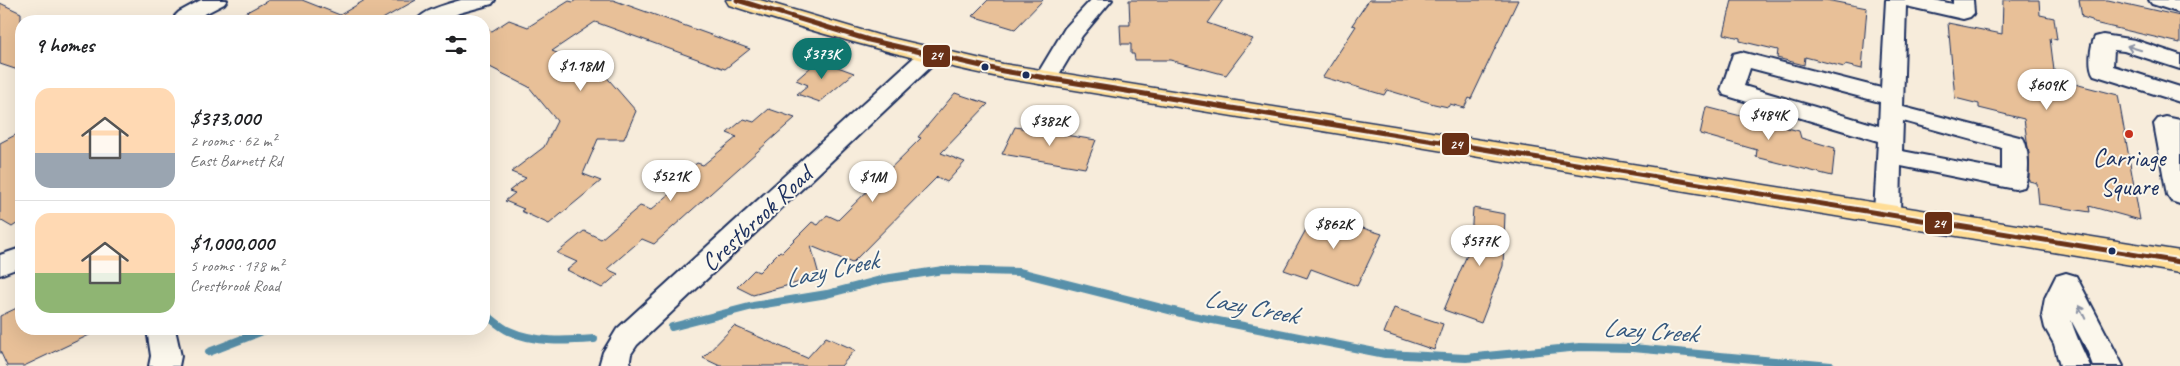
<!DOCTYPE html>
<html lang="en">
<head>
<meta charset="utf-8">
<style>
  body { margin:0; font-family:Caveat,sans-serif; background:#f6f6f6; color:#202124; height:100vh; display:flex; flex-direction:column; font-size:19px; white-space:nowrap }
  * { box-sizing:border-box; margin:0 }
  p { font-size:16px; color:#757577 }
  .icon { flex:none; width:28px; height:28px; fill:none; stroke:currentColor; stroke-width:2; stroke-linecap:round; stroke-linejoin:round }
  .map { position:relative; flex:1; overflow:hidden }
  .drawer { position:absolute; left:15px; top:15px; width:475px; height:320px; display:flex; flex-direction:column; background:#fff; border-radius:20px; box-shadow:0 5px 20px #0002 }
  .drawer>* { flex:none }
  .price { position:absolute; translate:-50% -42px; padding:0 11px; border-radius:18px; background:#fff; color:#222; font-size:16px; line-height:32px; filter:drop-shadow(0 1px 2px #0008) }
  .price::after { content:''; position:absolute; left:50%; top:30px; width:15px; height:11px; margin-left:-8px; background:inherit; clip-path:polygon(0 0,100% 0,50% 100%) }
  .price.on { background:#0f766e; color:#fff }
  ul { padding:0; list-style:none }
  li { display:flex; align-items:center; gap:15px; height:125px; padding:0 20px }
  li+li { border-top:1px solid #e0e0e0 }
  li span { display:grid; place-items:center; flex:none; width:140px; height:100px; border-radius:15px; color:#555 }
  li>.icon { margin-inline-start:auto }
  span .icon { width:60px; height:60px; fill:#fffc; stroke-width:1 }
  li b { font-size:21px }
  h2 { display:flex; justify-content:space-between; align-items:center; height:60px; padding:0 20px; font-size:21px }
  .map>svg:first-child { display:block }
  .lines { fill:none; stroke-linecap:round; stroke-linejoin:round }
  .stream { stroke:#5890aa; stroke-width:8 }
  .building { fill:#e8c098; stroke:#1b2f5e }
  .minor-casing { stroke:#1b2f5e; stroke-width:4 }
  .major-casing { stroke:#1b2f5e; stroke-width:3 }
  .minor { fill:#fbf7ec; fill-rule:evenodd }
  .major { fill:#ffdd96; fill-rule:evenodd }
  .bus-1-casing { stroke:#fbf7ec; stroke-width:9 }
  .bus-1 { stroke:#693016; stroke-width:5 }
  .oneway { stroke:#8b93a5 }
  .bus-dot { fill:#1b2f5e; stroke:#fbf7ec; stroke-width:2 }
  .poi-dot { fill:#c8321e; stroke:#fbf7ec; stroke-width:2 }
  .labels { text-anchor:middle; stroke-width:4; stroke-linejoin:round; paint-order:stroke }
  .poi-label { font-size:25px; fill:#1b2f5e; stroke:#fbf7ec }
  .street-label { font-size:25px; fill:#1b2f5e; stroke:#fbf7ec }
  .water-label { font-size:26px; font-style:italic; fill:#34577e; stroke:#fbf7ec }
  .line-badge { stroke:#fbf7ec; stroke-width:2 }
  .badge-label { font-size:14px; text-anchor:middle; font-weight:bold; fill:#fff }
</style>
</head>
<body>
<div class="map">
<svg width="2180" height="366" viewBox="0 0 2180 366">
  <rect width="100%" height="100%" fill="#f7ecdb"/>
  <filter id="ink" filterUnits="userSpaceOnUse"><feTurbulence type="fractalNoise" baseFrequency=".02" numOctaves="2"/><feDisplacementMap in="SourceGraphic" scale="10" xChannelSelector="R" yChannelSelector="G"/><feConvolveMatrix kernelMatrix="1 2 1 2 8 2 1 2 1" color-interpolation-filters="sRGB"/></filter>
  <g filter="url(#ink)">
    <g class="lines">
      <g class="stream">
        <path d="M484 313C492 319 500 327 509 331 535 343 566 341 594 339"/>
        <polyline points="672,327 753,306 827,294 884,279 943,270 1019,272 1193,316 1385,354 1466,358 1580,347 1633,348 1831,366"/>
        <polyline points="209,352 268,329"/>
      </g>
    </g>
    <g class="building">
      <polygon points="269,0 302,0 340,15 365,0 416,0 379,21 230,21"/>
      <polygon points="576,0 613,0 750,49 725,69 595,22 552,51 603,73 636,111 624,139 598,139 583,174 601,181 549,224 521,211 524,209 505,201 515,193 509,191 526,178 511,172 544,147 557,121 529,87 484,64 484,28 492,31 509,20 528,27 569,1 573,2"/>
      <polygon points="988,0 1043,0 1015,29 972,16"/>
      <polygon points="1129,0 1223,0 1207,23 1253,39 1226,75 1170,60 1135,60 1134,54 1131,54 1131,44 1121,44 1120,25 1130,25"/>
      <polygon points="1369,0 1518,0 1471,99 1469,98 1464,108 1450,104 1448,107 1434,104 1387,90 1384,95 1323,77 1356,26 1352,25"/>
      <polygon points="1732,0 1826,0 1867,8 1862,69 1845,65 1844,67 1805,57 1804,65 1777,58 1778,50 1740,41 1740,38 1724,34"/>
      <polygon points="2003,0 2039,0 2040,15 2054,18 2057,40 2050,38 2055,79 2118,95 2140,220 2089,206 2090,212 2039,204 2037,183 2029,181 2029,155 2024,119 1979,108 1979,104 1955,98 1948,23 2002,34"/>
      <polygon points="2079,0 2108,0 2180,16 2180,43 2094,23 2092,20 2082,17"/>
      <polygon points="0,3 21,13 21,71 0,64"/>
      <polygon points="819,60 854,73 820,102 797,94 808,85 796,80"/>
      <polygon points="955,93 988,104 941,153 965,162 947,182 937,177 852,263 811,246 819,275 811,277 811,279 753,295 737,287 754,270 759,272 780,251 782,252 812,222 818,225 827,215 838,220 921,138 918,137"/>
      <polygon points="1706,107 1799,131 1801,138 1835,148 1832,176 1756,157 1757,150 1700,134"/>
      <polygon points="769,109 795,118 654,244 642,239 607,269 618,274 602,288 567,270 577,262 557,253 584,231 601,239 640,206 651,210 686,180 679,177 697,163 703,165 737,137 727,133 744,119 754,122"/>
      <polygon points="1015,127 1096,140 1085,168 1002,154"/>
      <polygon points="21,132 21,221 12,227 0,220 0,143"/>
      <polygon points="1473,208 1505,214 1503,266 1481,323 1444,310 1474,238 1471,238"/>
      <polygon points="1315,213 1382,234 1357,286 1311,269 1307,278 1284,270"/>
      <polygon points="21,306 21,329 102,329 24,366 7,366 0,351 0,316"/>
      <polygon points="1394,308 1443,324 1434,350 1384,333"/>
      <polygon points="734,326 807,358 826,337 855,350 841,366 720,366 703,358"/>
    </g>
    <g class="lines">
      <defs>
        <g id="minor">
          <polygon points="201,0 227,0 224,4 193,20 179,20 175,16 179,12"/>
          <path d="M461 0H495L492 4 459 13 443 21H416C425 9 448 4 461 0Z"/>
          <polygon points="1091,0 1112,0 1082,36 1054,83 1046,85 1038,83 1035,78 1065,28"/>
          <path d="M1886 0H1934L1953 4V0H1973L1974 13 1970 17 1963 19 1906 6 1903 107 2023 138C2029 148 2030 176 2024 187L2015 189 1901 166 1900 213 1896 219 1887 222 1878 219 1874 213 1878 141 1724 95 1721 90 1733 54 1741 52 1881 88ZM1750 68 1880 102 1879 126 1744 86ZM1903 121 2002 148V170L1902 151Z"/>
          <polygon points="2149,0 2180,0 2180,13 2152,4"/>
          <path d="M2103 35 2135 40 2180 55V69L2124 51 2114 50 2113 66 2180 87V102L2094 75C2088 67 2090 46 2095 37Z"/>
          <polygon points="930,48 938,50 941,55 938,60 637,345 631,354 629,366 599,366 603,352 617,329 922,50"/>
          <polygon points="2166,117 2180,120 2180,204 2171,201 2167,195 2154,124 2158,119"/>
          <polygon points="21,248 21,267 0,275 0,255"/>
          <path d="M2066 273 2076 276 2123 366H2093L2087 350 2071 320C2076 337 2083 350 2090 366H2060L2054 344 2045 328 2042 315 2045 298 2056 276Z"/>
          <polygon points="147,329 175,329 181,356 179,366 149,366 151,356"/>
        </g>
        <path id="major" d="M726 0H760L878 35 1003 64 2180 251V273L1003 78C910 59 819 34 729 5Z"/>
      </defs>
      <use href="#minor" class="minor-casing"/>
      <use href="#major" class="major-casing"/>
      <use href="#minor" class="minor"/>
      <use href="#major" class="major"/>
      <defs>
        <polyline id="bus-1" points="737,0 869,40 1003,71 2180,262"/>
      </defs>
      <use href="#bus-1" class="bus-1-casing"/>
      <use href="#bus-1" class="bus-1"/>
    </g>
    <defs><path id="oneway-shaft" d="M-6 0H5M1.5-3L5.5 0L1.5 3" fill="none" stroke-width="1.6" stroke-linecap="round" stroke-linejoin="round" transform="scale(1.25)"/></defs>
    <g class="oneway">
      <use href="#oneway-shaft" transform="translate(2134 48) rotate(-163)"/>
      <use href="#oneway-shaft" transform="translate(2082 312) rotate(-116)"/>
    </g>
  </g>
  <g class="bus-dot">
    <circle cx="985" cy="67" r="4.5"/>
    <circle cx="1026" cy="75" r="4.5"/>
    <circle cx="2112" cy="251" r="4.5"/>
  </g>
  <circle class="poi-dot" cx="2129" cy="134" r="5"/>
  <g class="labels">
    <g class="poi-label">
      <text x="2129" y="166">Carriage<tspan x="2129" dy="29">Square</tspan></text>
    </g>
    <g class="street-label">
      <text transform="translate(756 218) rotate(-43)" y="9">Crestbrook Road</text>
    </g>
    <g class="water-label">
      <text transform="translate(831 269) rotate(-12)" y="9">Lazy Creek</text>
      <text transform="translate(1251 306) rotate(11)" y="9">Lazy Creek</text>
      <text transform="translate(1650 330) rotate(4)" y="9">Lazy Creek</text>
    </g>
  </g>
  <g class="line-badge">
    <rect x="922" y="44" width="29" height="24" rx="5" fill="#693016"/>
    <rect x="1441" y="132" width="29" height="24" rx="5" fill="#693016"/>
    <rect x="1924" y="211" width="29" height="24" rx="5" fill="#693016"/>
  </g>
  <g class="badge-label">
    <text x="936" y="60">24</text>
    <text x="1456" y="149">24</text>
    <text x="1939" y="228">24</text>
  </g>
</svg>
<b class="price on" style="left:822px;top:80px">$373K</b>
<b class="price" style="left:581px;top:92px">$1.18M</b>
<b class="price" style="left:2047px;top:111px">$609K</b>
<b class="price" style="left:1769px;top:141px">$484K</b>
<b class="price" style="left:1050px;top:147px">$382K</b>
<b class="price" style="left:671px;top:202px">$521K</b>
<b class="price" style="left:873px;top:203px">$1M</b>
<b class="price" style="left:1334px;top:250px">$862K</b>
<b class="price" style="left:1480px;top:267px">$577K</b>
<section class="drawer">
<h2>9 homes<svg class="icon" aria-label="filters" viewBox="0 0 24 24"><path d="M4 7h16M4 17h16"/><circle cx="9" cy="7" r="2"/><circle cx="15" cy="17" r="2"/></svg></h2>
<ul>
<li><span style="background:linear-gradient(#ffd9b3 65%,#9aa5b1 0)"><svg class="icon" aria-label="home" viewBox="0 0 24 24"><path d="M3 11l9-7 9 7M6 9v11h12V9"/></svg></span><div><b>$373,000</b><p>2 rooms · 62 m²</p><p>East Barnett Rd</p></div></li>
<li><span style="background:linear-gradient(#ffd9b3 60%,#8fb573 0)"><svg class="icon" aria-label="home" viewBox="0 0 24 24"><path d="M3 11l9-7 9 7M6 9v11h12V9"/></svg></span><div><b>$1,000,000</b><p>5 rooms · 178 m²</p><p>Crestbrook Road</p></div></li>
</ul>
</section>
</div>
</body>
</html>
